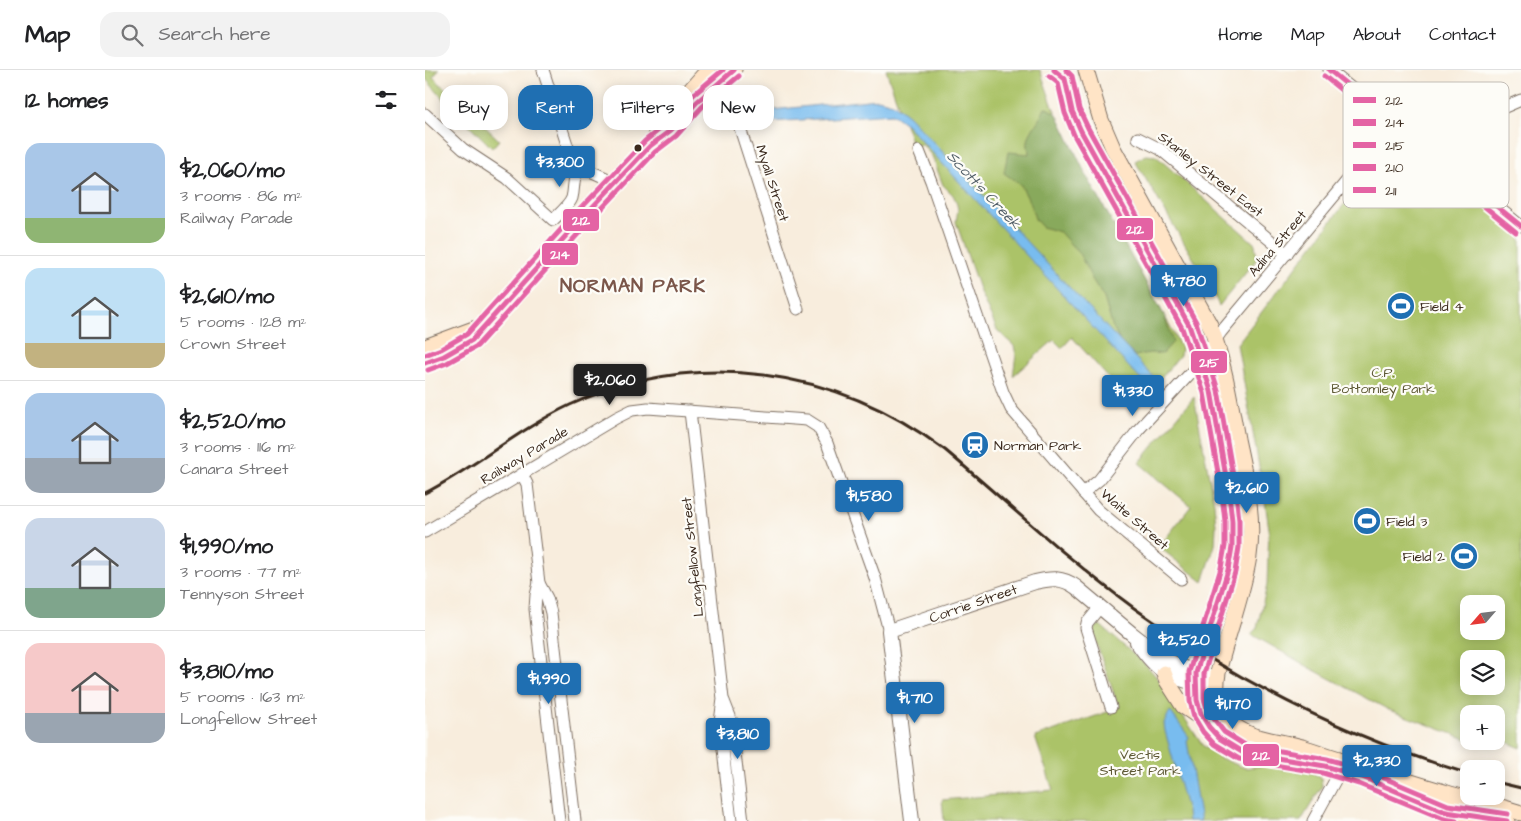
<!DOCTYPE html>
<html lang="en">
<head>
<meta charset="utf-8">
<style>
  body { margin:0; font-family:"Architects Daughter",sans-serif; background:#f2f2f2; color:#202124; height:100vh; display:flex; flex-direction:column; font-size:19px; white-space:nowrap }
  * { box-sizing:border-box; margin:0 }
  p { font-size:16px; color:#757577 }
  .icon { flex:none; width:28px; height:28px; fill:none; stroke:currentColor; stroke-width:2; stroke-linecap:round; stroke-linejoin:round }
  .map { position:relative; flex:1; overflow:hidden }
  .panel { display:flex; flex-direction:column; background:#fff; width:425px }
  .panel>* { flex:none }
  .hud { position:absolute; left:15px; top:15px; width:475px; height:45px; display:flex; gap:10px }
  .needle { width:32px; rotate:242deg }
  .tools { position:absolute; left:1035px; top:525px; display:grid; gap:10px }
  .tools a { display:grid; place-items:center; width:45px; height:45px; border-radius:10px; background:#fff; box-shadow:0 2px 12px #0003; font-size:25px }
  .price { position:absolute; translate:-50% -42px; padding:0 11px; border-radius:5px; background:#1f6fb2; color:#fff; font-size:16px; line-height:32px; filter:drop-shadow(0 1px 2px #0008) }
  .price::after { content:''; position:absolute; left:50%; top:30px; width:15px; height:11px; margin-left:-8px; background:inherit; clip-path:polygon(0 0,100% 0,50% 100%) }
  .price.on { background:#222; color:#fff }
  ul { padding:0; list-style:none }
  li { display:flex; align-items:center; gap:15px; height:125px; padding:0 25px }
  li+li { border-top:1px solid #e0e0e0 }
  li span { display:grid; place-items:center; flex:none; width:140px; height:100px; border-radius:15px; color:#555 }
  li>.icon { margin-inline-start:auto }
  span .icon { width:60px; height:60px; fill:#fffc; stroke-width:1 }
  li b { font-size:21px }
  h2 { display:flex; justify-content:space-between; align-items:center; height:60px; padding:0 25px; font-size:21px }
  .pill { padding:0 18px; border-radius:15px; background:#fff; box-shadow:0 2px 12px #0003; font-size:18px; line-height:45px }
  .pill.on { background:#1f6fb2; color:#fff }
  header { display:flex; align-items:center; gap:30px; box-sizing:border-box; height:70px; padding:0 25px; background:#fff; border-bottom:1px solid #e0e0e0 }
  header strong { font-size:24px }
  nav { display:flex; gap:28px; margin-inline-start:auto; font-size:18px }
  .search { width:350px; height:45px; background:#f2f2f2; display:flex; align-items:center; gap:12px; box-sizing:border-box; padding:0 18px; border-radius:15px; color:#757577; font-size:19px }
  main { display:flex; flex:1; min-height:0 }
  .map>svg:first-child { display:block }
  .green { fill:#abc368; stroke:#737643; fill-rule:evenodd }
  .forest { fill:#88a95c; stroke:#626a3d }
  .water { fill:#78bcef; stroke:#5a7386 }
  .lines { fill:none; stroke-linecap:round; stroke-linejoin:round }
  .minor-casing { stroke:#7d6e61; stroke-width:13 }
  .tertiary-casing { stroke:#7d6e61; stroke-width:16 }
  .secondary-casing { stroke:#7d6e61; stroke-width:17 }
  .minor { stroke:#fff; stroke-width:11 }
  .tertiary { stroke:#fff; stroke-width:14 }
  .secondary { stroke:#ffe4c6; stroke-width:15 }
  .rail { stroke:#3b2a1e; stroke-width:3 }
  .bus-1-casing { stroke:#fdfcf7; stroke-width:9 }
  .bus-2-casing { stroke:#fdfcf7; stroke-width:9 }
  .bus-3-casing { stroke:#fdfcf7; stroke-width:9 }
  .bus-4-casing { stroke:#fdfcf7; stroke-width:9 }
  .bus-5-casing { stroke:#fdfcf7; stroke-width:9 }
  .bus-1 { stroke:#e463a4; stroke-width:5 }
  .bus-2 { stroke:#e463a4; stroke-width:5 }
  .bus-3 { stroke:#e463a4; stroke-width:5 }
  .bus-4 { stroke:#e463a4; stroke-width:5 }
  .bus-5 { stroke:#e463a4; stroke-width:5 }
  .bus-dot { fill:#3b2a1e; stroke:#fdfcf7; stroke-width:2 }
  .labels { text-anchor:middle; stroke-width:4.5; stroke-linejoin:round; paint-order:stroke }
  .street-label { font-size:14px; fill:#3b2a1e; stroke:#fdfcf7 }
  .poi-label { font-size:14px; fill:#3b2a1e; stroke:#fdfcf7; text-anchor:start }
  .park-label { font-size:14px; fill:#5d5834; stroke:#fdfcf7 }
  .water-label { font-size:15px; font-style:italic; fill:#505d67; stroke:#fdfcf7 }
  .district-label { font-size:19px; font-weight:bold; letter-spacing:1px; fill:#7b564a; stroke:#fdfcf7 }
  .key { fill:#fdfcf7; stroke:#c3bdb6; stroke-width:1 }
  .key-label { font-size:14px; fill:#3b2a1e }
  .line-badge { stroke:#fdfcf7; stroke-width:2 }
  .badge-label { font-size:14px; text-anchor:middle; font-weight:bold; fill:#fff }
</style>
</head>
<body>
<header>
<strong>Map</strong>
<div class="search"><svg class="icon" aria-label="search" viewBox="0 0 24 24"><circle cx="10" cy="10" r="6"/><path d="M15 15l6 6"/></svg>Search here</div>
<nav><a>Home</a><a>Map</a><a>About</a><a>Contact</a></nav>
</header>
<main>
<section class="panel">
<h2>12 homes<svg class="icon" aria-label="filters" viewBox="0 0 24 24"><path d="M4 7h16M4 17h16"/><circle cx="9" cy="7" r="2"/><circle cx="15" cy="17" r="2"/></svg></h2>
<ul>
<li><span style="background:linear-gradient(#a9c7e8 75%,#8fb573 0)"><svg class="icon" aria-label="home" viewBox="0 0 24 24"><path d="M3 11l9-7 9 7M6 9v11h12V9"/></svg></span><div><b>$2,060/mo</b><p>3 rooms · 86 m²</p><p>Railway Parade</p></div></li>
<li><span style="background:linear-gradient(#bfe0f5 75%,#c2b280 0)"><svg class="icon" aria-label="home" viewBox="0 0 24 24"><path d="M3 11l9-7 9 7M6 9v11h12V9"/></svg></span><div><b>$2,610/mo</b><p>5 rooms · 128 m²</p><p>Crown Street</p></div></li>
<li><span style="background:linear-gradient(#a9c7e8 65%,#9aa5b1 0)"><svg class="icon" aria-label="home" viewBox="0 0 24 24"><path d="M3 11l9-7 9 7M6 9v11h12V9"/></svg></span><div><b>$2,520/mo</b><p>3 rooms · 116 m²</p><p>Canara Street</p></div></li>
<li><span style="background:linear-gradient(#c9d6e8 70%,#7fa58c 0)"><svg class="icon" aria-label="home" viewBox="0 0 24 24"><path d="M3 11l9-7 9 7M6 9v11h12V9"/></svg></span><div><b>$1,990/mo</b><p>3 rooms · 77 m²</p><p>Tennyson Street</p></div></li>
<li><span style="background:linear-gradient(#f6c9c9 70%,#9aa5b1 0)"><svg class="icon" aria-label="home" viewBox="0 0 24 24"><path d="M3 11l9-7 9 7M6 9v11h12V9"/></svg></span><div><b>$3,810/mo</b><p>5 rooms · 163 m²</p><p>Longfellow Street</p></div></li>
</ul>
</section>
<div class="map">
<svg width="1096" height="751" viewBox="0 0 1096 751">
  <rect width="100%" height="100%" fill="#fdfcf7"/>
  <filter id="ink" filterUnits="userSpaceOnUse"><feTurbulence type="fractalNoise" baseFrequency=".02" numOctaves="2"/><feDisplacementMap in="SourceGraphic" scale="10" xChannelSelector="R" yChannelSelector="G"/><feConvolveMatrix kernelMatrix="1 2 1 2 8 2 1 2 1" color-interpolation-filters="sRGB"/></filter>
  <filter id="wash" filterUnits="userSpaceOnUse"><feTurbulence type="fractalNoise" baseFrequency=".0096" numOctaves="4" result="noise"/><feDisplacementMap in="SourceGraphic" scale="20" xChannelSelector="R" yChannelSelector="G"/><feGaussianBlur stdDeviation="1.12" result="paint"/><feColorMatrix in="noise" values="0 0 0 0 0 0 0 0 0 0 0 0 0 0 0 0 0 1.4 0 .05"/><feComposite in="paint" operator="in"/></filter>
  <g filter="url(#wash)">
    <rect width="100%" height="100%" fill="#f8eddd"/>
    <g class="green">
      <polygon points="0,0 14,0 8,7 74,70 67,78 21,32 0,8"/>
      <polygon points="461,0 615,0 628,37 660,103 739,245 756,278 755,285 711,339 647,267 637,278 629,270 588,306 591,285 589,276 572,260 555,222 531,152 533,139 531,131 528,125 518,115 507,86 497,74 488,77"/>
      <path d="M974 63 1096 163V678L1077 670 1063 676 1046 671H1071V644H1044V670L964 640 887 599 826 564 832 558 842 515 844 459 839 424 812 274ZM1044 534H1071V561H1044ZM1044 589H1071V616H1044Z"/>
      <polygon points="721,85 731,86 830,174 832,189 794,236 786,218 710,91"/>
      <polygon points="769,327 789,433 791,456 790,475 778,512 734,477 766,436 714,393"/>
      <polygon points="675,555 722,596 735,611 778,676 795,688 820,698 836,696 888,703 896,708 897,716 876,751 519,751 517,730 628,720 610,667 694,638 668,564 670,557"/>
    </g>
    <path class="forest" d="M620 37 632 44 660 103 739 245 748 272 737 284 725 283 710 286 696 274 687 255 679 228 667 209 655 185 635 162 617 157 610 149 606 135 596 115 579 103 583 82 604 84C604 80 602 75 603 71 604 61 616 50 620 37Z"/>
    <g class="water">
      <polygon points="453,29 468,33 484,46 733,312 726,321 482,55 467,44 331,53 327,42"/>
      <polygon points="745,641 764,667 762,671 776,751 763,751 762,741 740,661 739,653"/>
    </g>
  </g>
  <g filter="url(#ink)">
    <g class="lines">
      <defs>
        <g id="minor">
          <polyline points="118,0 146,87 154,96 192,113"/>
          <polyline points="904,0 1096,156"/>
          <polyline points="285,11 302,31 313,52 373,239"/>
          <path d="M0 44 38 79 82 108 128 150C134 144 144 136 147 128 150 116 147 109 154 96"/>
          <polyline points="713,68 735,79 862,184"/>
          <polyline points="494,81 506,111 578,322 586,339 673,440 756,509"/>
          <polyline points="1004,81 1012,70 1036,56 1096,30"/>
          <polyline points="265,341 298,629 295,652 306,751"/>
          <polyline points="97,404 102,414 114,513 122,528 126,543 150,751"/>
          <polyline points="658,423 674,410 714,359 772,296 796,262 970,53"/>
          <polyline points="0,462 191,348 207,340 223,338 382,350 393,357 402,373 450,508 464,561"/>
          <polyline points="114,513 111,525 110,539 134,751"/>
          <polyline points="675,537 662,553 661,558 686,637"/>
          <polyline points="299,631 306,649 318,751"/>
          <polyline points="888,751 919,694"/>
        </g>
        <g id="tertiary">
          <path d="M712 572C733 603 745 609 782 615"/>
          <path d="M487 751 464 561 610 512C626 508 637 507 651 517L706 563 738 588 754 596 792 610"/>
        </g>
        <g id="secondary">
          <polyline points="638,0 647,41 656,61 764,255 773,279 786,321 804,424 807,451 807,477 803,500 771,603 772,630 776,644 784,657 794,668 817,682 900,696 937,707 1021,742 1082,751"/>
          <path d="M661 0 676 50 688 78 785 255C799 292 805 330 812 369 820 407 830 447 824 486 818 526 802 564 793 603 790 621 791 639 805 652 824 670 853 670 877 677 924 692 971 708 1019 722 1044 730 1071 734 1096 743"/>
          <polyline points="227,72 238,51 283,0"/>
          <polyline points="0,277 54,257"/>
          <polyline points="0,293 19,286 47,270 147,159 225,76 246,60 272,32 309,0"/>
          <polyline points="739,603 742,611 758,636 780,651"/>
        </g>
      </defs>
      <use href="#minor" class="minor-casing"/>
      <use href="#tertiary" class="tertiary-casing"/>
      <use href="#secondary" class="secondary-casing"/>
      <use href="#minor" class="minor"/>
      <use href="#tertiary" class="tertiary"/>
      <use href="#secondary" class="secondary"/>
      <g class="rail">
        <path d="M0 423C50 397 94 359 145 335 271 277 411 298 520 380 583 433 643 490 709 538 813 613 922 667 1044 704"/>
        <polyline points="1071,712 1096,718"/>
      </g>
      <defs>
        <g id="bus-1">
          <polyline points="629,0 640,9 647,41 656,61 764,255 786,321 804,424 807,451 807,477 803,500 771,603 772,630 776,644 784,657 794,668 817,682 900,696 937,707 1021,742 1082,751"/>
          <polyline points="0,293 19,286 47,270 147,159 225,76 246,60 272,32 309,0"/>
        </g>
        <g id="bus-2">
          <polyline points="624,6 633,13 640,43 649,65 757,258 779,323 797,425 800,451 800,476 796,498 764,602 765,631 769,647 778,662 789,674 814,689 898,703 934,714 1019,749 1031,751"/>
          <polyline points="3,300 22,293 52,276 153,164 230,82 251,66 277,37 314,6"/>
        </g>
        <g id="bus-3">
          <polyline points="641,0 647,6 654,39 663,58 771,252 793,320 811,423 814,450 814,477 810,502 779,604 779,629 783,641 799,662 820,675 902,689 940,700 1023,735 1083,744"/>
          <polyline points="0,285 16,279 42,264 141,154 220,71 241,54 267,26 298,0"/>
        </g>
        <polyline id="bus-4" points="904,0 1096,156"/>
        <polyline id="bus-5" points="899,6 1091,162"/>
      </defs>
      <use href="#bus-1" class="bus-1-casing"/>
      <use href="#bus-2" class="bus-2-casing"/>
      <use href="#bus-3" class="bus-3-casing"/>
      <use href="#bus-4" class="bus-4-casing"/>
      <use href="#bus-5" class="bus-5-casing"/>
      <use href="#bus-1" class="bus-1"/>
      <use href="#bus-2" class="bus-2"/>
      <use href="#bus-3" class="bus-3"/>
      <use href="#bus-4" class="bus-4"/>
      <use href="#bus-5" class="bus-5"/>
    </g>
  </g>
  <defs>
    <symbol id="stadium-disc" viewBox="-11 -11 22 22"><circle r="9.5" fill="#1f6fb2" stroke="#fdfcf7"/><path d="M0-5a6.5 5 0 1 0 0 10a6.5 5 0 1 0 0-10ZM-3.5-1.8h7v3.6h-7Z" fill="#fff"/></symbol>
    <symbol id="station-disc" viewBox="-11 -11 22 22"><circle r="9.5" fill="#1f6fb2" stroke="#fdfcf7"/><path d="M-3-6H3Q5-6 5-4V2Q5 4 3 4L4.5 6H3L1.5 4h-3L-3 6H-4.5L-3 4Q-5 4-5 2V-4Q-5-6-3-6ZM-3.5-4v3h7v-3ZM-3.5 1v1.5H-2V1ZM2 1v1.5H3.5V1Z" fill="#fff"/></symbol>
  </defs>
  <g fill-rule="evenodd">
    <use href="#stadium-disc" x="960" y="220" width="32" height="32"/>
    <use href="#station-disc" x="534" y="359" width="32" height="32"/>
    <use href="#stadium-disc" x="926" y="435" width="32" height="32"/>
    <use href="#stadium-disc" x="1023" y="470" width="32" height="32"/>
  </g>
  <circle class="bus-dot" cx="213" cy="78" r="4.5"/>
  <g class="labels">
    <g class="street-label">
      <text transform="translate(786 104) rotate(38)" y="5">Stanley Street East</text>
      <text transform="translate(348 113) rotate(72)" y="5">Myall Street</text>
      <text transform="translate(852 173) rotate(-50)" y="5">Adina Street</text>
      <text transform="translate(99 385) rotate(-31)" y="5">Railway Parade</text>
      <text transform="translate(710 449) rotate(41)" y="5">Waite Street</text>
      <text transform="translate(267 487) rotate(-96)" y="5">Longfellow Street</text>
      <text transform="translate(548 533) rotate(-19)" y="5">Corrie Street</text>
    </g>
    <g class="poi-label">
      <text x="995" y="241">Field 4</text>
      <text x="569" y="380">Norman Park</text>
      <text x="961" y="456">Field 3</text>
      <text x="1020" y="491" text-anchor="end">Field 2</text>
    </g>
    <g class="park-label">
      <text x="958" y="307">C.P.<tspan x="958" dy="16">Bottomley Park</tspan></text>
      <text x="715" y="689">Vectis<tspan x="715" dy="16">Street Park</tspan></text>
    </g>
    <g class="water-label">
      <text transform="translate(559 120) rotate(47)" y="5">Scott's Creek</text>
    </g>
    <g class="district-label">
      <text x="208" y="222">NORMAN PARK</text>
    </g>
  </g>
  <rect x="918" y="12" width="166" height="126" rx="8" class="key"/>
  <rect x="928" y="27" width="23" height="6" fill="#e463a4"/>
  <rect x="928" y="49" width="23" height="7" fill="#e463a4"/>
  <rect x="928" y="72" width="23" height="6" fill="#e463a4"/>
  <rect x="928" y="94" width="23" height="7" fill="#e463a4"/>
  <rect x="928" y="117" width="23" height="6" fill="#e463a4"/>
  <g class="key-label">
    <text x="960" y="35">212</text>
    <text x="960" y="57">214</text>
    <text x="960" y="80">215</text>
    <text x="960" y="102">210</text>
    <text x="960" y="125">211</text>
  </g>
  <g class="line-badge">
    <rect x="137" y="138" width="38" height="24" rx="5" fill="#e463a4"/>
    <rect x="691" y="147" width="38" height="24" rx="5" fill="#e463a4"/>
    <rect x="116" y="172" width="38" height="24" rx="5" fill="#e463a4"/>
    <rect x="765" y="280" width="38" height="24" rx="5" fill="#e463a4"/>
    <rect x="817" y="673" width="38" height="24" rx="5" fill="#e463a4"/>
  </g>
  <g class="badge-label">
    <text x="156" y="155">212</text>
    <text x="710" y="164">212</text>
    <text x="135" y="189">214</text>
    <text x="784" y="297">215</text>
    <text x="836" y="690">212</text>
  </g>
</svg>
<div class="tools">
<a><svg class="needle" viewBox="-14 -14 28 28"><path d="M0-13l5 13h-10z" fill="#e53935"/><path d="M0 13l5-13h-10z" fill="#757577"/></svg></a>
<a><svg class="icon" aria-label="layers" viewBox="0 0 24 24"><path d="M12 4l9 5-9 5-9-5zM3 14l9 5 9-5"/></svg></a>
<a>+</a>
<a>−</a>
</div>
<b class="price" style="left:135px;top:118px">$3,300</b>
<b class="price" style="left:759px;top:237px">$1,780</b>
<b class="price on" style="left:185px;top:336px">$2,060</b>
<b class="price" style="left:708px;top:347px">$1,330</b>
<b class="price" style="left:822px;top:444px">$2,610</b>
<b class="price" style="left:444px;top:452px">$1,580</b>
<b class="price" style="left:759px;top:596px">$2,520</b>
<b class="price" style="left:124px;top:635px">$1,990</b>
<b class="price" style="left:490px;top:654px">$1,710</b>
<b class="price" style="left:808px;top:660px">$1,170</b>
<b class="price" style="left:313px;top:690px">$3,810</b>
<b class="price" style="left:952px;top:717px">$2,330</b>
<div class="hud">
<a class="pill">Buy</a>
<a class="pill on">Rent</a>
<a class="pill">Filters</a>
<a class="pill">New</a>
</div>
</div>
</main>
</body>
</html>
